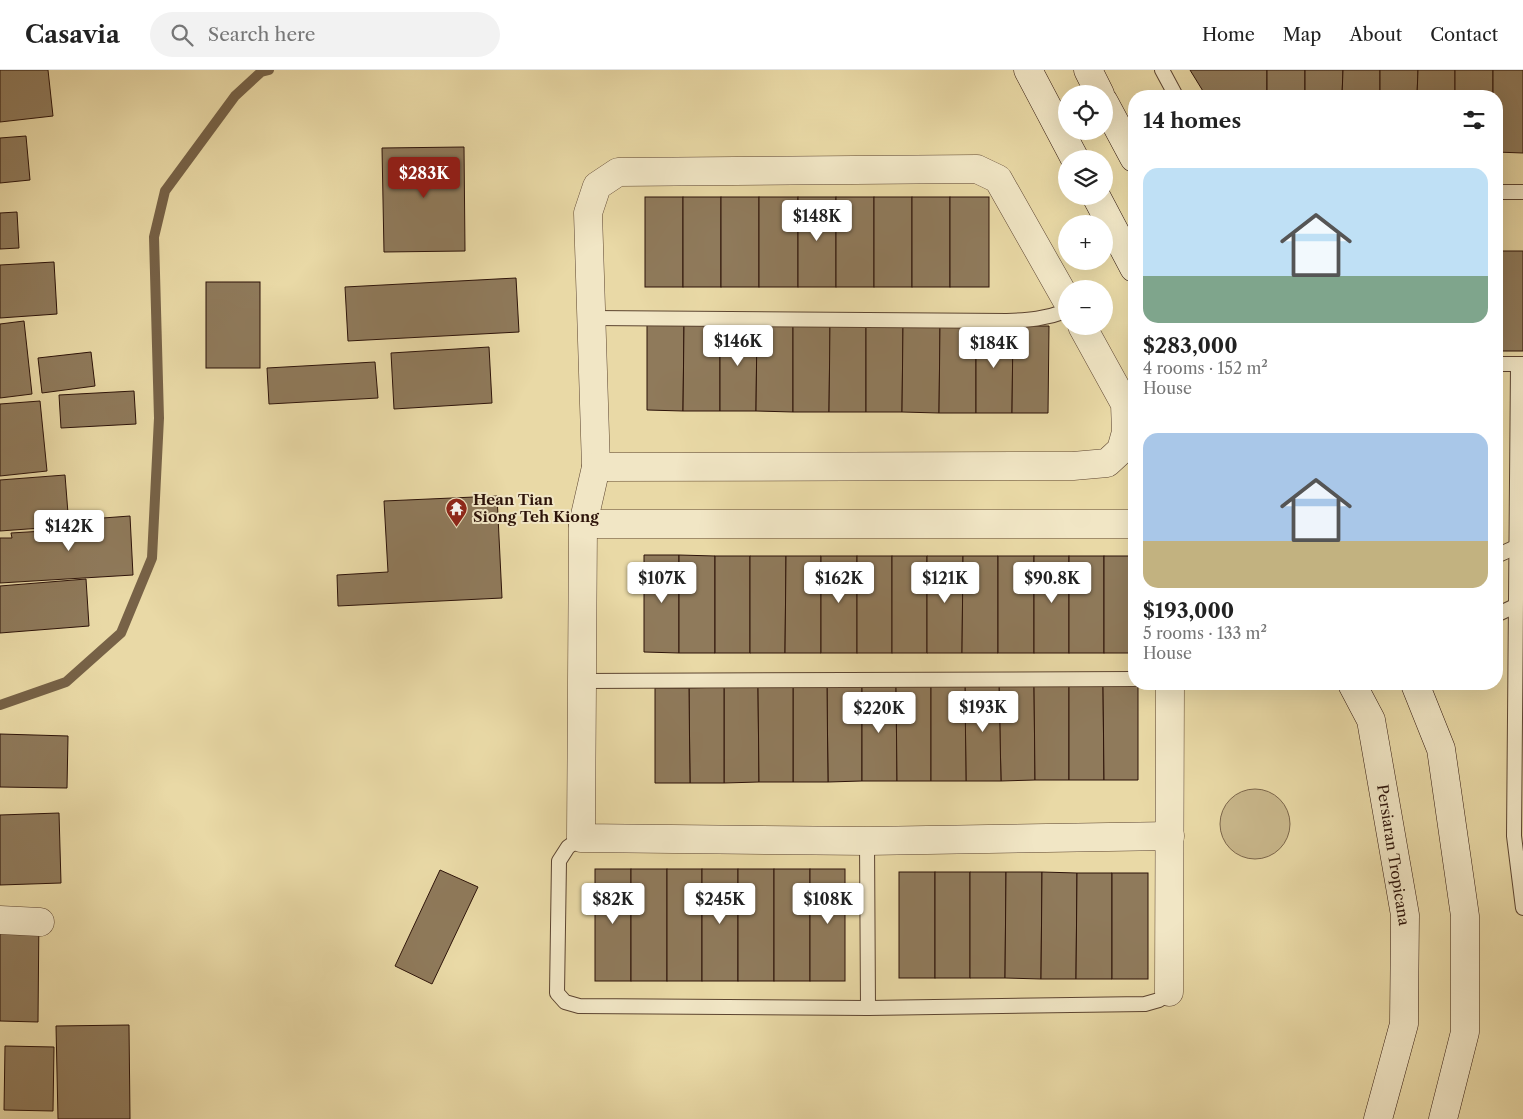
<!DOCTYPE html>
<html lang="en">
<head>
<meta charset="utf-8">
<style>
  body { margin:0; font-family:"Libre Caslon Text",serif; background:#f2f2f2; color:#222; height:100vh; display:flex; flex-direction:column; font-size:19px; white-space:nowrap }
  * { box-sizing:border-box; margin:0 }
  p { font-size:16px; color:#767676 }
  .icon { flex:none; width:28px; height:28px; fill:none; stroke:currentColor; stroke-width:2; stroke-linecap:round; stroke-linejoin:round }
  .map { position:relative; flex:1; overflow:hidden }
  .sheet { position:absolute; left:1128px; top:20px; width:375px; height:600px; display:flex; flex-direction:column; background:#fff; border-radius:20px; box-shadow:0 5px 20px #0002 }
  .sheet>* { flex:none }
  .controls { position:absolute; left:1058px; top:15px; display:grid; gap:10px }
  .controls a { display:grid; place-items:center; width:55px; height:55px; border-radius:50%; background:#fff; box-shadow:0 5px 20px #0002; font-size:25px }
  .price { position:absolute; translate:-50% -42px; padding:0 11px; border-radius:5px; background:#fff; color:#222; font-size:16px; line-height:32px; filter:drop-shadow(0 1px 2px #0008) }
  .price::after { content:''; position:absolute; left:50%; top:30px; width:15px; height:11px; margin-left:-8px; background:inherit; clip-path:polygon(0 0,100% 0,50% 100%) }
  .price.selected { background:#8f2418; color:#fff }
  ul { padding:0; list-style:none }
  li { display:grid; align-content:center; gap:10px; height:265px; padding:0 15px }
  li span { display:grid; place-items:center; height:155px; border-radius:15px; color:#555 }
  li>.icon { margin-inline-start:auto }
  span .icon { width:90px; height:90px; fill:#fffc; stroke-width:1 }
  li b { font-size:21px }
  h2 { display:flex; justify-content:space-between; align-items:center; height:60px; padding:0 15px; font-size:21px }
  header { display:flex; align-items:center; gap:30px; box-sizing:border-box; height:70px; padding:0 25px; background:#fff; border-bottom:1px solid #e0e0e0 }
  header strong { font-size:24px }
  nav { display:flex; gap:28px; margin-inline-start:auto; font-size:18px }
  .search { width:350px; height:45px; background:#f2f2f2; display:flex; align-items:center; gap:12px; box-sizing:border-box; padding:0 18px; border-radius:28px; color:#767676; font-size:19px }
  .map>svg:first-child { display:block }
  .green { fill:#c9b78b; stroke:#7b654a }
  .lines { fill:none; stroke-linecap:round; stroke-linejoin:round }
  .stream { stroke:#776247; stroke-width:10 }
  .building { fill:#8f7a5b; stroke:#2d1309 }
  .service-casing { stroke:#5c4430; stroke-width:16 }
  .minor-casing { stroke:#5c4430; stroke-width:29 }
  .secondary-casing { stroke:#2d1309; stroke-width:29 }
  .service { stroke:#f1e6c5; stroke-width:14 }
  .minor { stroke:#f1e6c5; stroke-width:28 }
  .secondary { stroke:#f1e6c5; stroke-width:28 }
  .labels { text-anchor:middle; stroke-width:4; stroke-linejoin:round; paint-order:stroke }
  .poi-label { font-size:15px; font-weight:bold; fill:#2d1309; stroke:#f1e6c5; text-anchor:start }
  .street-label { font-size:15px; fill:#2d1309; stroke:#f1e6c5 }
</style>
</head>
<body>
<header>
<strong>Casavia</strong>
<div class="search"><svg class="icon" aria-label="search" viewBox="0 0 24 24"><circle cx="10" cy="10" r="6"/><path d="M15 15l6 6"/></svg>Search here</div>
<nav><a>Home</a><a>Map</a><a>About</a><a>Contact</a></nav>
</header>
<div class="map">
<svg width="1523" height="1049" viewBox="0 0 1523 1049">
  <rect width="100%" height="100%" fill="#e9d9a6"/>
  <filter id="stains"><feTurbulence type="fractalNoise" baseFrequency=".004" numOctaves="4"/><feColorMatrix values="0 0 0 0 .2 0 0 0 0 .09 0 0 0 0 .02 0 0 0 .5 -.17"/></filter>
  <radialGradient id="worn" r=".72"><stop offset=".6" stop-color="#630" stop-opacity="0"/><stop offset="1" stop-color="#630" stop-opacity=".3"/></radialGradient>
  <circle class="green" cx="1255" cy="754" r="35"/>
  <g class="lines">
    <polyline class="stream" points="0,635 66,612 121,563 152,488 159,348 154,167 165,121 235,26 261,2 269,0"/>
  </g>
  <g class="building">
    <polygon points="0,0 48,0 53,46 0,52"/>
    <polygon points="1190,0 1267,0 1267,26 1206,26"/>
    <rect x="1267" y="0" width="38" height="26"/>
    <polygon points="1305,0 1343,0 1342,26 1305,26"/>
    <polygon points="1343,0 1380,0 1380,26 1342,26"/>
    <polygon points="1380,0 1418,0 1417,26 1380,26"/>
    <polygon points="1418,0 1455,0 1455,26 1417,26"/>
    <rect x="1455" y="0" width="38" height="26"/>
    <polygon points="1493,0 1523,0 1523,83 1496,82 1496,26 1493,26"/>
    <polygon points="26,66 30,110 0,113 0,68"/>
    <polygon points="464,77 465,181 384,182 382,78"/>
    <rect x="645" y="127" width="38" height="90"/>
    <rect x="683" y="127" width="38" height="90"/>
    <rect x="721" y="127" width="38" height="90"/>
    <rect x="759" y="127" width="39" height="90"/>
    <rect x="798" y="127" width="38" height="90"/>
    <rect x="836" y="127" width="38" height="90"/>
    <rect x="874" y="127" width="38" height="90"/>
    <rect x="912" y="127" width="38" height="90"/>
    <rect x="950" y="127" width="39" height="90"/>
    <polygon points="17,142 19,178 0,179 0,143"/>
    <rect x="1496" y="181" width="27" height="100"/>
    <polygon points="54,192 57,244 0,248 0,195"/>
    <polygon points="516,208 519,262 348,271 345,217"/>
    <rect x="206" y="212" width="54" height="86"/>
    <polygon points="24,251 32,324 0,328 0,254"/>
    <polygon points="647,253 684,253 683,341 647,340"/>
    <polygon points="684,253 720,253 720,341 683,341"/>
    <polygon points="720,253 757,253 756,341 720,341"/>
    <polygon points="757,253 793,254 793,342 756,341"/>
    <polygon points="793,254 830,254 829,342 793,342"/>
    <polygon points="830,254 866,255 866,342 829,342"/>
    <polygon points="866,255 903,255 902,342 866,342"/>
    <polygon points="903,255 940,255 939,343 902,342"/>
    <polygon points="940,255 976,255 976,343 939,343"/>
    <polygon points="976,255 1013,256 1012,343 976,343"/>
    <polygon points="1013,256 1049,256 1048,343 1012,343"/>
    <polygon points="489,277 492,333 394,339 391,283"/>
    <polygon points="91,282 95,316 42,323 38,288"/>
    <polygon points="375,292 378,328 269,334 267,298"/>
    <polygon points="134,321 136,354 61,358 59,325"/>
    <polygon points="40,331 47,401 0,406 0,334"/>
    <polygon points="65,405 69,456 0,461 0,410"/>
    <polygon points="497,426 502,528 338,536 337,505 388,502 384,431"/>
    <polygon points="130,446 133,505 0,513 0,468 12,468 11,463 77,459 76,450"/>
    <polygon points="644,485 679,485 679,583 644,582"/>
    <polygon points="679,485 715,486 715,583 679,583"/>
    <rect x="715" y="486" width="35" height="97"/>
    <polygon points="750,486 786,486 785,583 750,583"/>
    <polygon points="786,486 821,486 821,583 785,583"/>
    <rect x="821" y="486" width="36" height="97"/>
    <rect x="857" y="486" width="35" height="97"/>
    <rect x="892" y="486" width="35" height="97"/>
    <polygon points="927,486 963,486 962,583 927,583"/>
    <polygon points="963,486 998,486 998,583 962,583"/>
    <rect x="998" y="486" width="36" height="97"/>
    <rect x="1034" y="486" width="35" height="97"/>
    <rect x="1069" y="486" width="35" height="97"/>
    <rect x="1104" y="486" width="30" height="97"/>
    <polygon points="86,509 89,556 0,563 0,516"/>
    <polygon points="999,615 1034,615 1035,710 1001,711"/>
    <polygon points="999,615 1001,711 966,711 965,616"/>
    <polygon points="1034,615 1069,615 1069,710 1035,710"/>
    <polygon points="1069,615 1103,615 1104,710 1069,710"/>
    <polygon points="1103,615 1138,615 1138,710 1104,710"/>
    <polygon points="827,616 862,616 862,711 828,712"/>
    <polygon points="827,616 828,712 793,712 793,617"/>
    <polygon points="862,616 896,616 897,711 862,711"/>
    <polygon points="896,616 931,616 931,711 897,711"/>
    <polygon points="931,616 965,616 966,711 931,711"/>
    <polygon points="724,617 758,617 759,712 724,713"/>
    <polygon points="724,617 724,713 690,713 689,618"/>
    <polygon points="758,617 793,617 793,712 759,712"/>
    <polygon points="655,618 689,618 690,713 655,713"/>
    <polygon points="0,664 68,666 67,718 0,717"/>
    <polygon points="59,743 61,813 0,815 0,745"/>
    <rect x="595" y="799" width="36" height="112"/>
    <rect x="631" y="799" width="36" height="112"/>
    <rect x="667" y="799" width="35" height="112"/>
    <rect x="702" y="799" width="36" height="112"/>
    <rect x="738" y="799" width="36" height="112"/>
    <rect x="774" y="799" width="36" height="112"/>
    <rect x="810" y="799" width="35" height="112"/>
    <polygon points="440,800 478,817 432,914 395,896"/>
    <rect x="899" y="802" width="36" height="106"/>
    <rect x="935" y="802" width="35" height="106"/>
    <polygon points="970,802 1006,802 1005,908 970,908"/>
    <polygon points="1006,802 1042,802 1041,909 1005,908"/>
    <polygon points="1042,802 1077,803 1076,909 1041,909"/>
    <polygon points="1077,803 1112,803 1112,909 1076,909"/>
    <rect x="1112" y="803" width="36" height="106"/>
    <polygon points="0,840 39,840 38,952 0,951"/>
    <polygon points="129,955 130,1049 58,1049 56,956"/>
    <polygon points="5,976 54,977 53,1041 4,1040"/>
  </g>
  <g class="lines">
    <defs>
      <g id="service">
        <polyline points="1162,0 1176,26"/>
        <polyline points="1496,122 1523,122"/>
        <path d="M592 248 1007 251C1029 250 1045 249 1066 241"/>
        <polyline points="1496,294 1523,294"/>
        <polyline points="1518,294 1514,766 1523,838"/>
        <polyline points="1496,486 1516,477"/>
        <polyline points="1496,545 1515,536"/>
        <polyline points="581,611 1134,609"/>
        <polyline points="581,768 568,777 559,791 557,923 565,932 579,936 868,938 1145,934 1159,930 1169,922"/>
        <polyline points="867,771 868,938"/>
      </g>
      <g id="minor">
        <polyline points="1066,229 998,109 977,99 618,102 597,116 588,143 596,397 583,454 581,768 867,771 1170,766"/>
        <polyline points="596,397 1073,396 1107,393 1121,380 1126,362 1125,334 1082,256"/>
        <polyline points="583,454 1134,454"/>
        <polyline points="0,850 40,852"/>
        <polyline points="1169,922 1170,614"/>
      </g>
      <g id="secondary">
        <polyline points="1028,0 1075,89"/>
        <polyline points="1088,0 1100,24"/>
        <polyline points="1104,32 1134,88"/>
        <polyline points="1096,126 1134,198"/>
        <polyline points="1352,614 1371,650 1405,845 1404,954 1378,1049"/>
        <polyline points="1415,614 1441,679 1465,846 1465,962 1443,1049"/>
      </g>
    </defs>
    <use href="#service" class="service-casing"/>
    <use href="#minor" class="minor-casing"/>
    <use href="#secondary" class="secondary-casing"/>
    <use href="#service" class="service"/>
    <use href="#minor" class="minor"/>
    <use href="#secondary" class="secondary"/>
  </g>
  <defs>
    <symbol id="temple-pin" viewBox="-11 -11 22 30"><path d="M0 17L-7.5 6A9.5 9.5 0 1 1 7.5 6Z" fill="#8f2418" stroke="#f1e6c5"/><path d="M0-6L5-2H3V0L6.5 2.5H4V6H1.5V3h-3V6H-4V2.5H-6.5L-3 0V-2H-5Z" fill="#fff"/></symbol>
  </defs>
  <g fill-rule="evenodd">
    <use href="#temple-pin" x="444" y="426" width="25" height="34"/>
  </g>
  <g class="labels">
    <g class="poi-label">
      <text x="473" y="435">Hean Tian<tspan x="473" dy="17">Siong Teh Kiong</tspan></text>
    </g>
    <g class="street-label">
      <text transform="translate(1393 785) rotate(81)" y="5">Persiaran Tropicana</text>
    </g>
  </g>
  <rect width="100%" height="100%" filter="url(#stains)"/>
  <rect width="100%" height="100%" fill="url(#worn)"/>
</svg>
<div class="controls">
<a><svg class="icon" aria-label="locate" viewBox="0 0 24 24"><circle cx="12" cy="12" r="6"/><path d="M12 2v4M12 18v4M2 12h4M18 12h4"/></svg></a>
<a><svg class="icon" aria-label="layers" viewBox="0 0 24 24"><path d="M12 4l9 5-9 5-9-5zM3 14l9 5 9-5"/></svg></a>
<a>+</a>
<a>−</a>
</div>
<b class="price selected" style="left:424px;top:129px">$283K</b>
<b class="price" style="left:817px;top:172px">$148K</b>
<b class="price" style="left:738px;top:297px">$146K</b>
<b class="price" style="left:994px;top:299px">$184K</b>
<b class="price" style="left:69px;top:482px">$142K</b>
<b class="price" style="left:662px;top:534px">$107K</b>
<b class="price" style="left:839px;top:534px">$162K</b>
<b class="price" style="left:945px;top:534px">$121K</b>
<b class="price" style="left:1052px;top:534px">$90.8K</b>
<b class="price" style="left:983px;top:663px">$193K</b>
<b class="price" style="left:879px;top:664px">$220K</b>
<b class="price" style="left:613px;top:855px">$82K</b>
<b class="price" style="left:720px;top:855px">$245K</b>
<b class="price" style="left:828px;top:855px">$108K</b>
<section class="sheet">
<h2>14 homes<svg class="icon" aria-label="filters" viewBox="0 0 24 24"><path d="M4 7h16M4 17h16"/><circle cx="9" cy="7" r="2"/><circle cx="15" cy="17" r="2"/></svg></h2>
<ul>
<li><span style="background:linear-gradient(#bfe0f5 70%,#7fa58c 0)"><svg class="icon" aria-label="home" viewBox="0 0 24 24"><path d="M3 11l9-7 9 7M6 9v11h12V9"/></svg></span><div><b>$283,000</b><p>4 rooms · 152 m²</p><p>House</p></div></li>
<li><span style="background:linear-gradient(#a9c7e8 70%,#c2b280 0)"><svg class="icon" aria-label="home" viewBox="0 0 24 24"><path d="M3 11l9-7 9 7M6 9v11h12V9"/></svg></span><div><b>$193,000</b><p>5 rooms · 133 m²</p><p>House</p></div></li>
</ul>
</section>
</div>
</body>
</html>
